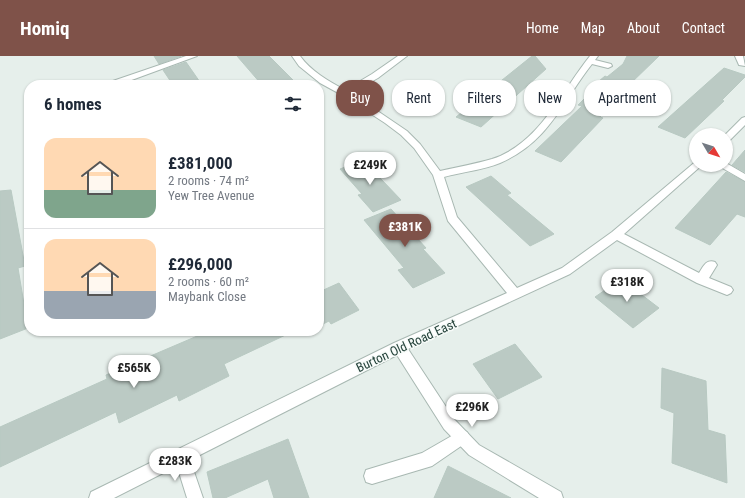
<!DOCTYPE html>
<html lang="en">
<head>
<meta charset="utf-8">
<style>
  body { margin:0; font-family:"Roboto Condensed",sans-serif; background:#f6f6f7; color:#1f2937; height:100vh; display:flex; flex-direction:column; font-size:15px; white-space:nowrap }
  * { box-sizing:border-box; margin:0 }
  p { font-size:13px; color:#747a83 }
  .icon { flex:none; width:22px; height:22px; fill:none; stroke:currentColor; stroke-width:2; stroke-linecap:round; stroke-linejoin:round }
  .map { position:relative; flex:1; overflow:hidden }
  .side { position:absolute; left:24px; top:24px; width:300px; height:256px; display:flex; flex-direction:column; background:#fff; border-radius:16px; box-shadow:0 1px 3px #0004 }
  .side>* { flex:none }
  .banner { position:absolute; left:336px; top:24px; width:349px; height:36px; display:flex; gap:8px }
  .needle { width:26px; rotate:129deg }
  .tools { position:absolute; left:689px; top:72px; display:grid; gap:8px }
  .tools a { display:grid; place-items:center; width:44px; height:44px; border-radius:50%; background:#fff; box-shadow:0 1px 3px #0004; font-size:20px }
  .price { position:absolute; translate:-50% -34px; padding:0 9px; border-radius:14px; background:#fff; color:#222; font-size:13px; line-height:26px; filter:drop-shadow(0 1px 2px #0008) }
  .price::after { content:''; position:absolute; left:50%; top:24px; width:12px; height:9px; margin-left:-6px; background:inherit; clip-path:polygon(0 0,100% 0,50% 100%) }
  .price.active { background:#7f5249; color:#fff }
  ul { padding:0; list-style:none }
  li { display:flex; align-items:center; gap:12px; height:100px; padding:0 20px }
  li+li { border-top:1px solid #e0e1e3 }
  li span { display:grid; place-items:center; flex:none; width:112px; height:80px; border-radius:12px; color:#555 }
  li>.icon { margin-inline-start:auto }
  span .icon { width:48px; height:48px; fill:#fffc; stroke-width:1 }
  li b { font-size:17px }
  h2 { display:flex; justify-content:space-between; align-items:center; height:48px; padding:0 20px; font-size:17px }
  .tag { padding:0 14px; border-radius:16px; background:#fff; box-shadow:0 1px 3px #0004; font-size:14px; line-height:36px }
  .tag.active { background:#7f5249; color:#fff }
  header { display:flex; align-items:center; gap:24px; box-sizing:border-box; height:56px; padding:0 20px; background:#7f5249; color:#fff }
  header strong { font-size:19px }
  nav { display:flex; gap:22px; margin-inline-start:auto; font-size:14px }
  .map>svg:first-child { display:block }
  .building { fill:#bbcac4; stroke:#b8c9c2 }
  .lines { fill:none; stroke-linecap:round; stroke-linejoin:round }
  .lane-casing { stroke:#a8b8b2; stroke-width:2 }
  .street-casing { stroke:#a8b8b2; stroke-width:2 }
  .lane { fill:#fff; fill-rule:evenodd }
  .street { fill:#fff; fill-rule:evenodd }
  .labels { text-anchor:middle; stroke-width:3; stroke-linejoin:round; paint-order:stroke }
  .street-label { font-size:13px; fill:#24423a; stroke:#f7fbf9 }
</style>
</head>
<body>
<header>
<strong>Homiq</strong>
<nav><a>Home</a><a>Map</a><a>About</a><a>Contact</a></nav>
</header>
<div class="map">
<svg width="745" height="442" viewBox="0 0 745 442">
  <rect width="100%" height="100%" fill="#e6efeb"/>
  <g class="building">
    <polygon points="154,0 181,0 159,8"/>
    <polygon points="237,0 269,0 298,29 262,29"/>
    <polygon points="532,0 535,0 546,13 481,71 456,61"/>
    <polygon points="627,0 659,0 629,29 630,30 600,61 603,62 561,106 535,95 582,50 578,49 589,38 586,36 605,20 607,21 623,8"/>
    <polygon points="186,6 202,29 173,29 163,14"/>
    <polygon points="724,12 745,19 745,21 722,44 724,45 685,82 658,71"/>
    <polygon points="745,94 745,116 732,109"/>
    <polygon points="363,104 401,144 373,156 358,139 362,138 340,113"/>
    <polygon points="726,116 745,126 745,161 737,158 710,189 675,172"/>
    <polygon points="491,120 511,137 507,139 554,178 530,190 466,131"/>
    <polygon points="11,134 25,210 18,212 28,272 0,283 0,135"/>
    <polygon points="391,153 426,192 423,193 445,217 413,232 398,214 404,212 364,164"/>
    <polygon points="621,223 659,252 633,272 595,241"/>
    <polygon points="339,227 359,254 331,268 329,265 319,270 319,236"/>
    <polygon points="209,275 294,275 224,308 229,320 179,345 177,339 119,367 116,356 0,411 0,371 107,323 106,319"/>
    <polygon points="515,288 542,321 498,343 473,308"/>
    <polygon points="662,312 706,325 708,374 725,379 727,427 672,407 674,357 661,352"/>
    <polygon points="288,383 309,442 274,442 268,423 225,442 213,442 207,416"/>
    <polygon points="448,410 511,442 434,442"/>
  </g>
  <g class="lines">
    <defs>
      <g id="lane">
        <polygon points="726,107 745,118 745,125 717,109 726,109"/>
        <polygon points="462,374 467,376 470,381 467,386 432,410 372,428 366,426 364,420 366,414 422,397"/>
      </g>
      <g id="street">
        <polygon points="186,0 197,0 118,29 106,29 107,27"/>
        <path d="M292 0H300C311 15 328 25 345 34L372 18 398 0H407L378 22 351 37 407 75 420 88 440 115C457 111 475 108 492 103 539 88 561 36 590 0H598L595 4 611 8 612 10 608 12 592 8C562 46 549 86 500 107 483 114 462 116 444 121L457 161 517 232 562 212 612 176 694 107 696 106V109H702L624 178 699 217C703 211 706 203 715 206L717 209 709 222 731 231 733 234 731 237 727 239 697 227 617 184 570 218 408 293 454 363 479 389 561 436 563 442H539L469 399 444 373 397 299 190 404 203 442H187L177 410 114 442H89L91 436 394 287 507 237 448 165 433 119 414 92 401 79 385 67 342 39 320 27 299 10Z"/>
        <polygon points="735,0 743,0 745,10 739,9"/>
        <polygon points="745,61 745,69 729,85 726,86 725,79 742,62"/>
      </g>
    </defs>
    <use href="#lane" class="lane-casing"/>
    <use href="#street" class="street-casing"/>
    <use href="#lane" class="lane"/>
    <use href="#street" class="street"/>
  </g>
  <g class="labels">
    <g class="street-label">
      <text transform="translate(406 289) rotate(-25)" y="5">Burton Old Road East</text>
    </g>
  </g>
</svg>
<div class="tools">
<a><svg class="needle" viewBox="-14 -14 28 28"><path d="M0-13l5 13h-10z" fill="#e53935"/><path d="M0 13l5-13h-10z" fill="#747a83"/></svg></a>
</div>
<b class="price" style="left:370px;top:130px">£249K</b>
<b class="price active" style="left:405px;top:192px">£381K</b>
<b class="price" style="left:627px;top:247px">£318K</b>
<b class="price" style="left:134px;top:333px">£565K</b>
<b class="price" style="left:472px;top:372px">£296K</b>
<b class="price" style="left:175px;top:426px">£283K</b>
<div class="banner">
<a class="tag active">Buy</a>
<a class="tag">Rent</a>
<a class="tag">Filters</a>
<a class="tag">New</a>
<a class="tag">Apartment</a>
</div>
<section class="side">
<h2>6 homes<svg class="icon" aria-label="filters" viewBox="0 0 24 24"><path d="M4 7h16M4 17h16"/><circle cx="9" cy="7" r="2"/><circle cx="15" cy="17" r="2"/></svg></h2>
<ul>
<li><span style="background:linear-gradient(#ffd9b3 65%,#7fa58c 0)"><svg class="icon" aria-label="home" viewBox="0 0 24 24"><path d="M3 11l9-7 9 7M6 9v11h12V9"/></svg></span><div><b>£381,000</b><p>2 rooms · 74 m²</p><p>Yew Tree Avenue</p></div></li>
<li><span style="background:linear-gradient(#ffd9b3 65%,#9aa5b1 0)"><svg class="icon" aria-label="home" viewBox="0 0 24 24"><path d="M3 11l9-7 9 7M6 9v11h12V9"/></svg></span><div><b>£296,000</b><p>2 rooms · 60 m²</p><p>Maybank Close</p></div></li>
</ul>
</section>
</div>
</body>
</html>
